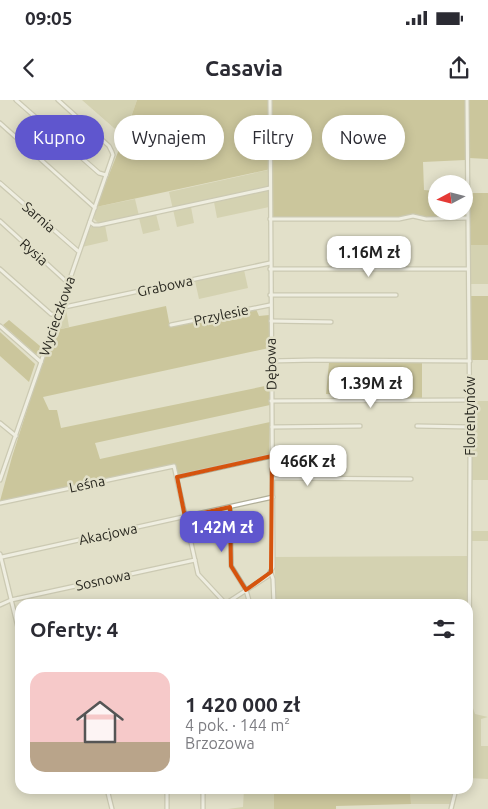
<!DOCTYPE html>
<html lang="pl">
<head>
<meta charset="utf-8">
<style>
  body { margin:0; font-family:Ubuntu,sans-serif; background:#f7f7f7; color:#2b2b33; height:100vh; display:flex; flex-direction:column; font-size:19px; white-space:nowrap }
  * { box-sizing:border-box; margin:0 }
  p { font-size:16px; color:#7c7c81 }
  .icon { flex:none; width:28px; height:28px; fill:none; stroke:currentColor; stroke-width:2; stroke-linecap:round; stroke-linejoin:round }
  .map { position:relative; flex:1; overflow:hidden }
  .sheet { position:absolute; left:15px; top:499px; width:458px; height:195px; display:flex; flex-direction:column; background:#fff; border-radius:15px; box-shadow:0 2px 12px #0003 }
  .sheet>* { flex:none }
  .hud { position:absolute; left:15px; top:15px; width:459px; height:45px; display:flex; gap:10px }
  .needle { width:32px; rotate:263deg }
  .controls { position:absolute; left:428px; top:75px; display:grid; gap:10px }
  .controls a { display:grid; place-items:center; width:45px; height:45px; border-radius:50%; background:#fff; box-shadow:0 2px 12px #0003; font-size:25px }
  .price { position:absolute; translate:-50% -42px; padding:0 11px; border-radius:10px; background:#fff; color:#222; font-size:16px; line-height:32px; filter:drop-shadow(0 1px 2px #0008) }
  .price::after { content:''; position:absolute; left:50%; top:30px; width:15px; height:11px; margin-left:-8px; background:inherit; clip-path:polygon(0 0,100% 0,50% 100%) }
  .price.selected { background:#5f56ce; color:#fff }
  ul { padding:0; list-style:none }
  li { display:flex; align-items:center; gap:15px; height:125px; padding:0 15px }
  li+li { border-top:1px solid #e1e1e2 }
  li span { display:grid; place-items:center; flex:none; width:140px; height:100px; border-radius:15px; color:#555 }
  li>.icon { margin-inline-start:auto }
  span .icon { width:60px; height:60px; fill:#fffc; stroke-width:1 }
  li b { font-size:21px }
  h2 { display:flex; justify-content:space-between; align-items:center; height:60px; padding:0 15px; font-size:21px }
  .tag { padding:0 18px; border-radius:22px; background:#fff; box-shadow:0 2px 12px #0003; font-size:18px; line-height:45px }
  .tag.selected { background:#5f56ce; color:#fff }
  .status { display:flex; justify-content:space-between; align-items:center; height:35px; padding:0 25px; background:#fff; direction:ltr }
  .status svg { height:14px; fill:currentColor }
  header { display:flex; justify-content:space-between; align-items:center; height:65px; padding:0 15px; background:#fff; font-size:22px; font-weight:700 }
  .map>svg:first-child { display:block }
  .green { fill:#c4c095 }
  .forest { fill:#afa767 }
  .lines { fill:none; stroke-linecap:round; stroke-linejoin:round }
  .street-casing { stroke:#b0ae98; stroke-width:5.5 }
  .street { stroke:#fff; stroke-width:3 }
  .marked { fill:none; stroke:#d5540e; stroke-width:4; stroke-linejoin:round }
  .labels { text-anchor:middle; stroke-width:5; stroke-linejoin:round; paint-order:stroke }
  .street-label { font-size:14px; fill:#292820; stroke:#e2e0c9 }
</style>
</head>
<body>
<div class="status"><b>09:05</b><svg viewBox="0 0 49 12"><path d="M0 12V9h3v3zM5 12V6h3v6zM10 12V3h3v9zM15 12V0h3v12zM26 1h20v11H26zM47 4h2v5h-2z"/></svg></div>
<header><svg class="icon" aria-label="back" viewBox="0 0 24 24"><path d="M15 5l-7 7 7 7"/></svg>Casavia<svg class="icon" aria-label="share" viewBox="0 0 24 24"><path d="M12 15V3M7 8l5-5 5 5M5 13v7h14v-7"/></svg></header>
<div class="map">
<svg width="488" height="709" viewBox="0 0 488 709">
  <rect width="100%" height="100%" fill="#e2e0c9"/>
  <g class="green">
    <polygon points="82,0 137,0 124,37 122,35"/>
    <polygon points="268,70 269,107 217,118 214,102 191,107 194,123 177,127 169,92"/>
    <polygon points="135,99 139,116 101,123 98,123 94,119 96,107"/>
    <polygon points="156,114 160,130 143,134 139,118"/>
    <polygon points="105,125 108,141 82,147 91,127"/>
    <rect x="469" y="145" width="19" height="39"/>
    <polygon points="244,170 248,188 199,199 195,181"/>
    <polygon points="66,209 69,227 52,231 59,213"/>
    <polygon points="472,301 488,301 488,380 471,380"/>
    <polygon points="471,431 488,431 488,441 472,441"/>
    <polygon points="468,456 468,517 468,504 275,504 275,457"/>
    <polygon points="471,602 475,614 488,617 481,619 481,646 488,646 488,679 468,678 468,639 471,620"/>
    <polygon points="244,689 274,689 274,709 228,709 243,707"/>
    <polygon points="410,689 453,689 450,704 411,704"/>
  </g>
  <g class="forest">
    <polygon points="137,0 488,0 488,59 469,58 465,60 423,62 424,90 436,91 436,111 464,111 464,91 466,91 466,117 427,118 413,115 398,118 272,118 271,69 96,107 124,37"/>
    <polygon points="468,93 488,93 488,145 469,145"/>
    <polygon points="469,196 488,196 488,260 472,260"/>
    <polygon points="166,206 170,227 256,209 259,216 269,215 269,248 43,297 49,310 57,310 61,328 270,285 270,305 95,343 100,359 270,322 269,355 177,376 174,365 0,401 12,357 52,231"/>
    <polygon points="9,220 40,246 38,256 3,225"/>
    <polygon points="0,232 35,264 29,282 0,256"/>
    <polygon points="422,262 422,299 326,294 329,263"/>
    <polygon points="274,689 410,689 411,704 336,706 336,709 274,709"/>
  </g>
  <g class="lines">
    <defs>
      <g id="street">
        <polyline points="16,0 99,73 106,75"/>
        <polyline points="467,0 470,355 469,620 468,632"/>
        <polyline points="0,23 95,108"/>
        <polyline points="0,83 78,151"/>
        <polyline points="270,119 399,119 413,116 426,119 467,118"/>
        <polyline points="0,121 67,182"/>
        <polyline points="90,122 94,125 99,125 270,88"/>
        <polyline points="0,169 51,214 56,215"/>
        <polyline points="270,169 468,169"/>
        <polyline points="270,195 396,195"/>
        <polyline points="60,208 270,163"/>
        <polyline points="271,221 331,222"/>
        <polyline points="171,225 270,205"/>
        <polyline points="0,226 41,262"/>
        <polyline points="271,261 315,260 470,261"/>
        <polyline points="271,301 470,300"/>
        <polyline points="0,323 16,336"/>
        <polyline points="417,326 470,327"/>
        <polyline points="272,327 360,326"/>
        <polyline points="177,377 272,356"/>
        <polyline points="273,378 411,379"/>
        <polyline points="0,380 113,55 112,52 109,46 58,0"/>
        <polyline points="0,403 174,366 198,474 225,503"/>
        <polyline points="230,407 231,466 246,490 250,504"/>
        <polyline points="0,454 20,536"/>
        <polyline points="2,457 273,397"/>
        <polyline points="271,473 273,479 274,504"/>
        <polyline points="225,504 268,476 273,467 270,0"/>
        <polyline points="0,505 11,500 195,460"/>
        <polyline points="107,689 112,709"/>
        <polyline points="167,689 167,709"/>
        <polyline points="203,689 203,709"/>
        <polyline points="451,709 456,689"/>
      </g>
    </defs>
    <use href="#street" class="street-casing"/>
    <use href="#street" class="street"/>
  </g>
  <path d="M0 0H488V709H0ZM272 356 271 472 246 490 231 466 230 407 185 417 177 377Z" fill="#e2e0c9" fill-opacity=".55" fill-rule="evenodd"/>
  <path class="marked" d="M272 356 271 472 246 490 231 466 230 407 185 417 177 377Z"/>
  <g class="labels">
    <g class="street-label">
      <text transform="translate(39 117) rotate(41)" y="5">Sarnia</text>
      <text transform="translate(34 152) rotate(42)" y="5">Rysia</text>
      <text transform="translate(165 186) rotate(-12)" y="5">Grabowa</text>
      <text transform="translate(221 215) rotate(-12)" y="5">Przylesie</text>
      <text transform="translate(57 216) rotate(-71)" y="5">Wycieczkowa</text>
      <text transform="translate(271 264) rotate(-91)" y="5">Dębowa</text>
      <text transform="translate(470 316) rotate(-90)" y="5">Florentynów</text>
      <text transform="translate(87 384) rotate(-12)" y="5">Leśna</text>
      <text transform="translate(108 434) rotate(-12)" y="5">Akacjowa</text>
      <text transform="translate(103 480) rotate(-12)" y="5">Sosnowa</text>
    </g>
  </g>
</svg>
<div class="controls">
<a><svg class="needle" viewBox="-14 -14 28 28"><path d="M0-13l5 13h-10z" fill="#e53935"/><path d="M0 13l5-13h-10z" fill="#7c7c81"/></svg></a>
</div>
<b class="price" style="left:369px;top:178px">1.16M zł</b>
<b class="price" style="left:371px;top:309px">1.39M zł</b>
<b class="price" style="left:308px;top:387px">466K zł</b>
<b class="price selected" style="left:222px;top:453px">1.42M zł</b>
<div class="hud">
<a class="tag selected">Kupno</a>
<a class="tag">Wynajem</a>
<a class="tag">Filtry</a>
<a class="tag">Nowe</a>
</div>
<section class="sheet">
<h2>Oferty: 4<svg class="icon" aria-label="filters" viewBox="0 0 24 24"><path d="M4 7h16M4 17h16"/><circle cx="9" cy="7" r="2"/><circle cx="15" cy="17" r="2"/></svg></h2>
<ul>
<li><span style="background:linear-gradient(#f6c9c9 70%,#b9a48a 0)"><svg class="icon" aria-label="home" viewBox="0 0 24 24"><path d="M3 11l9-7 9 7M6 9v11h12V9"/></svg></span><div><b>1 420 000 zł</b><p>4 pok. · 144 m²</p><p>Brzozowa</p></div></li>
</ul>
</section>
</div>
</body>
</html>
